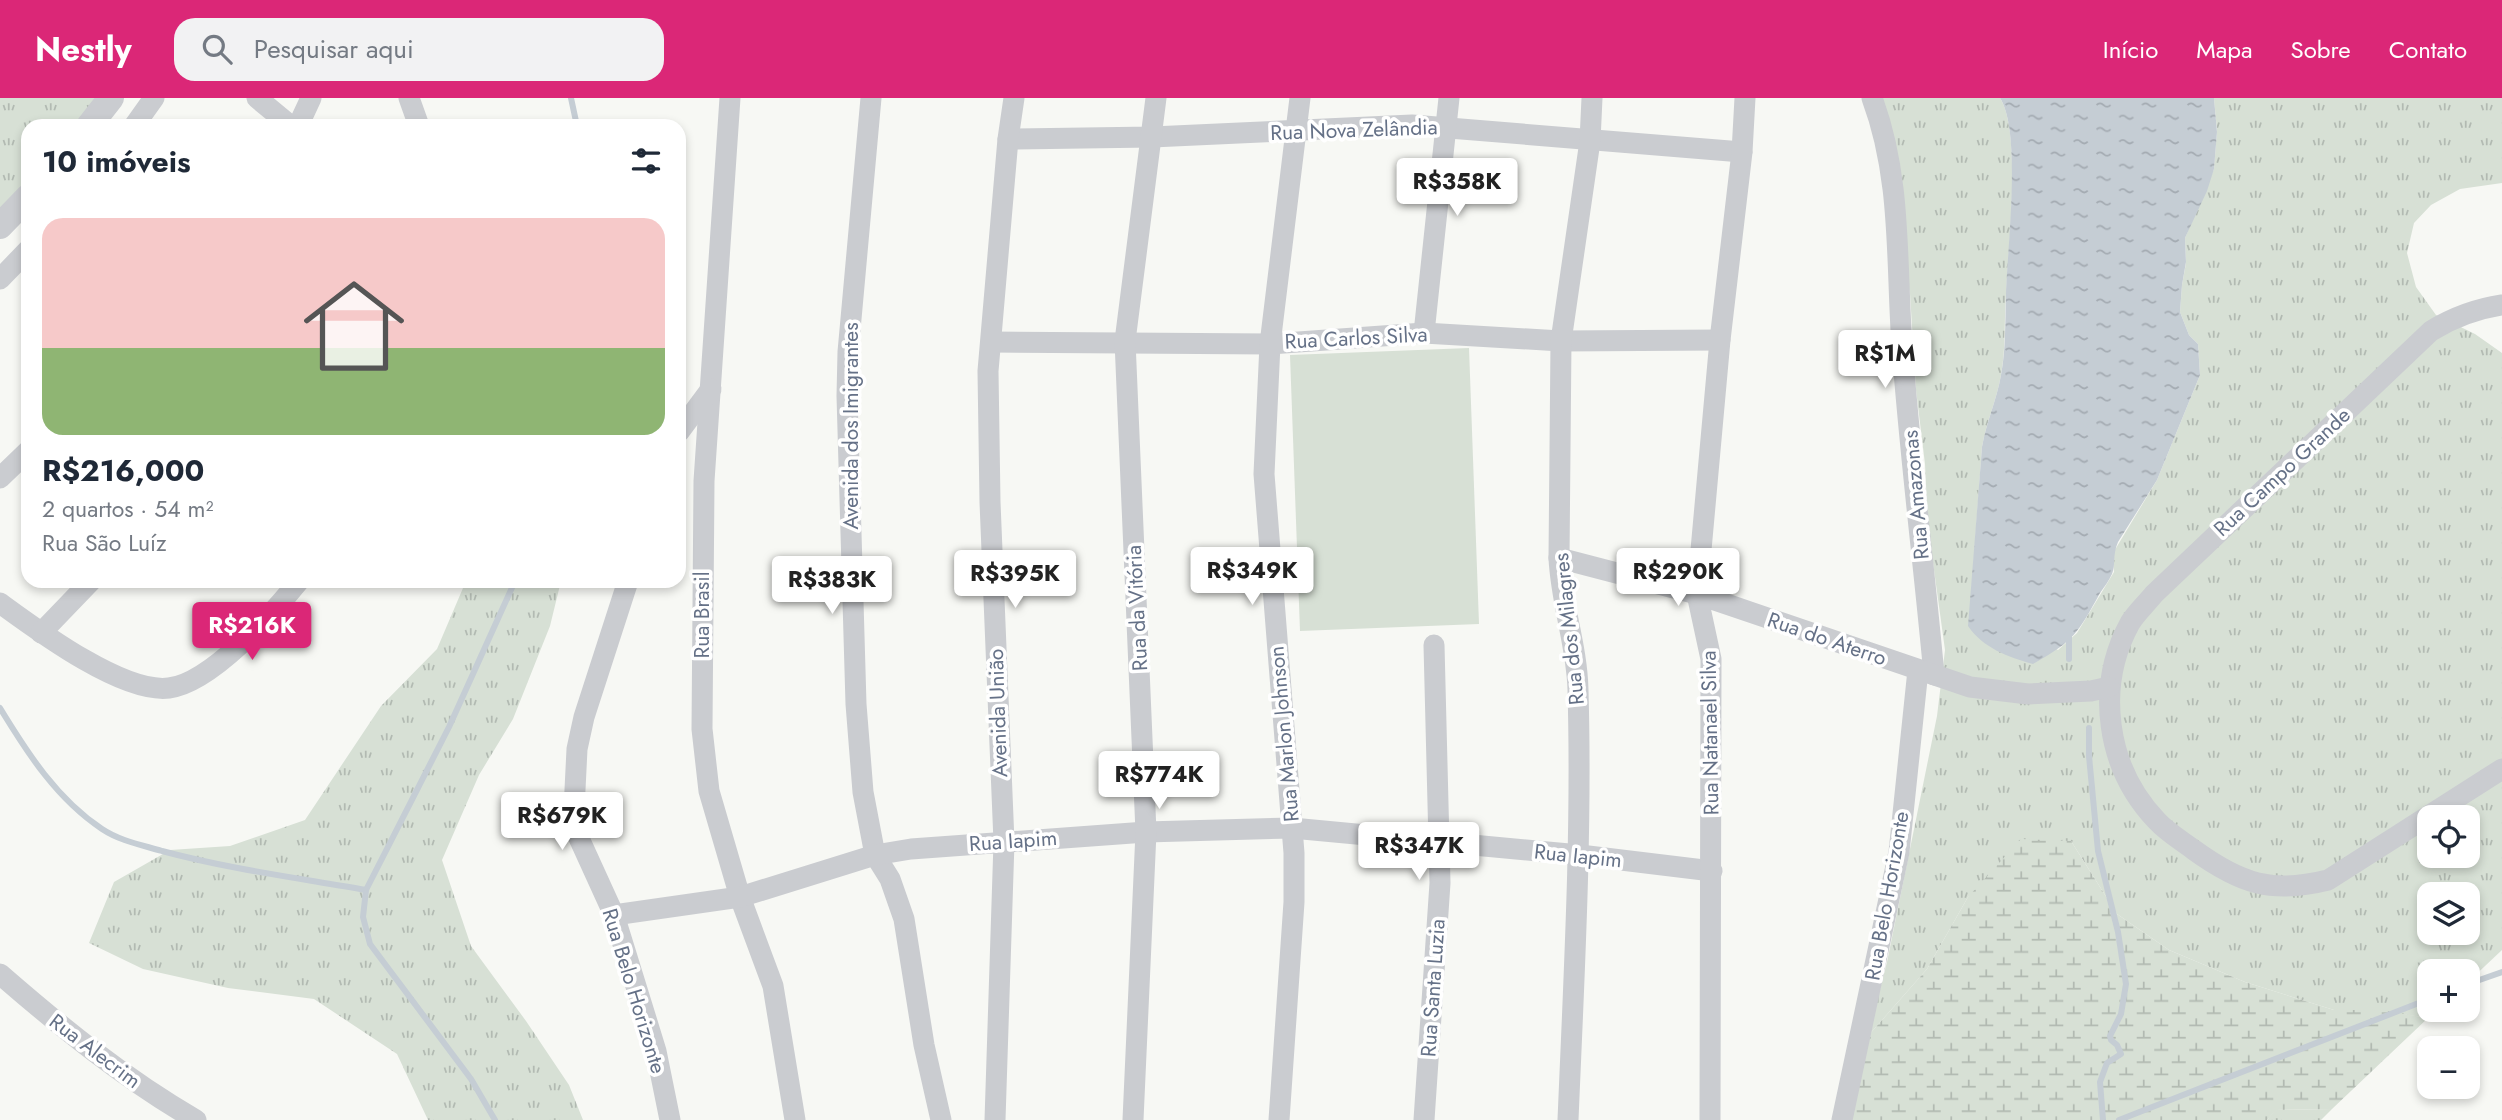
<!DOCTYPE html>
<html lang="pt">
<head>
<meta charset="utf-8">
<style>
  body { margin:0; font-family:Jost,sans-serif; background:#f2f2f3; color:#1f2937; height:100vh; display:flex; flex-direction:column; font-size:26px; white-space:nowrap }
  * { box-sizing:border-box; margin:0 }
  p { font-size:23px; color:#747a83 }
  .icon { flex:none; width:38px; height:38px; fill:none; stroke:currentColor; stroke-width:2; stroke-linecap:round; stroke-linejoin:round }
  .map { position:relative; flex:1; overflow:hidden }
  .details { position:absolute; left:21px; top:21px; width:665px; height:469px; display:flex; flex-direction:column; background:#fff; border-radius:21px; box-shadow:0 4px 10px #0003 }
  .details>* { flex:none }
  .buttons { position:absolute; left:2417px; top:707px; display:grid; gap:14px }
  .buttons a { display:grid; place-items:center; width:63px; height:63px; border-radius:14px; background:#fff; box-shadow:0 4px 10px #0003; font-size:35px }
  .price { position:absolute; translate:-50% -60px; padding:0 16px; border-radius:7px; background:#fff; color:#222; font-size:23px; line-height:46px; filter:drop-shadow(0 2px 4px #0008) }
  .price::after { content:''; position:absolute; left:50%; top:42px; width:21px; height:16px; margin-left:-10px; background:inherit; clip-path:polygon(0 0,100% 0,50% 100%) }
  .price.on { background:#db2777; color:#fff }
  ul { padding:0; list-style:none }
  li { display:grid; align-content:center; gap:14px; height:371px; padding:0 21px }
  li span { display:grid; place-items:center; height:217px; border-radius:21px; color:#555 }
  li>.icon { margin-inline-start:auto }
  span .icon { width:126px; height:126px; fill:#fffc; stroke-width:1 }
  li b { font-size:30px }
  h2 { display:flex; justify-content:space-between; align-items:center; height:84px; padding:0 21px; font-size:30px }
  header { display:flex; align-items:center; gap:42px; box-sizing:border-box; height:98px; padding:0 35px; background:#db2777; color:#fff }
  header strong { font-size:33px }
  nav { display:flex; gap:38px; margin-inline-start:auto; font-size:24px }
  .search { width:490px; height:63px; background:#f2f2f3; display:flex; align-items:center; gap:18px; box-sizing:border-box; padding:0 24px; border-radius:21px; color:#747a83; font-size:26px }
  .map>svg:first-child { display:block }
  .grass { fill:url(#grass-tufts); fill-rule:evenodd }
  .wetland { fill:url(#wetland-marsh) }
  .park { fill:#d7e0d5 }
  .water { fill:url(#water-ripples) }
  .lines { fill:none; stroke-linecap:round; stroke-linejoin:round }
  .stream { stroke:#c5cdd4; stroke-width:6 }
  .minor { stroke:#caccd0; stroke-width:21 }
  .tertiary { stroke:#caccd0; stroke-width:26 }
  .labels { text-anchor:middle; stroke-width:7; stroke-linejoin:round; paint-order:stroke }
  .street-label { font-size:21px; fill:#657187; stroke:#fff }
</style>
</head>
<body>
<header>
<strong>Nestly</strong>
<div class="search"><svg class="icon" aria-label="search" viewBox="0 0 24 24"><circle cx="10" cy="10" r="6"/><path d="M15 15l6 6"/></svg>Pesquisar aqui</div>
<nav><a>Início</a><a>Mapa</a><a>Sobre</a><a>Contato</a></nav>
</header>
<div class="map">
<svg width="2502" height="1022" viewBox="0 0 2502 1022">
  <defs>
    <pattern id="grass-tufts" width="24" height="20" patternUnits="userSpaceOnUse" patternTransform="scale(1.75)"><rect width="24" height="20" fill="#d7e0d5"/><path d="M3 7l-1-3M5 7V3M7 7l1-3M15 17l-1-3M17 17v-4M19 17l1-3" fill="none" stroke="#b2bab2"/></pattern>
    <pattern id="wetland-marsh" width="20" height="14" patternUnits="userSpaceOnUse" patternTransform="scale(1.75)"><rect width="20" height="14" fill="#d7e0d5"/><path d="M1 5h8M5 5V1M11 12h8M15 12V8" fill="none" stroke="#b2bab2"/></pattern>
    <pattern id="water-ripples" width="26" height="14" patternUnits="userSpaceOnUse" patternTransform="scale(1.75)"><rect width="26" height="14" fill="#c5cdd4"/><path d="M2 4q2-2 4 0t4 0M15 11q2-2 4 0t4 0" fill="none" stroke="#a4abb2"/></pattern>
  </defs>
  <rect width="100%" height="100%" fill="#f7f8f4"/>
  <g class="grass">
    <polygon points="0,0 107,0 87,28 28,28 28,92 0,121"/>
    <path d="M1875 0H2000C2022 34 2008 153 2006 196 2004 223 2006 250 2001 277 1997 301 1986 325 1982 349L1971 499 2058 552 2077 535 2114 474 2113 455 2157 382 2200 277 2198 246 2189 237 2180 214 2182 187 2186 165 2185 140 2214 71 2217 33 2214 0H2502V85L2460 91 2431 107 2414 125 2407 155 2416 189 2436 217 2475 236 2502 255V852L2468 884V873H2429V912H2437L2428 920 2381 913 2334 912 2245 884 2169 852 2117 816 2071 743 1968 799 1927 871 1868 938 1887 864 1937 618 1945 552 1928 428 1925 366 1916 292 1910 196ZM2429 719H2468V758H2429ZM2429 796H2468V835H2429Z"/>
    <polygon points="466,483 561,483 550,528 513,621 479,677 442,762 471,848 526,923 569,987 583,1022 428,1022 397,956 314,901 228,890 143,871 89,845 114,784 170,752 230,748 305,722 381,608 437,551"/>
    <polygon points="2332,1011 2321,1022 2267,1022 2275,1012"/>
  </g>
  <polygon class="wetland" points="2021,741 2071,743 2117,816 2169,852 2245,884 2334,912 2381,912 2428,920 2332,1011 2276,1012 2267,1022 1849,1022 1868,938 1927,871 1968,799"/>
  <polygon class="park" points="1469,250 1479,526 1300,533 1290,257"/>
  <path class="water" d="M2000 0H2214L2217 34 2214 71 2207 93 2185 140 2186 164 2182 187 2180 214 2189 237 2198 246 2200 277 2157 382 2118 444C2112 458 2116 467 2112 476 2109 483 2104 489 2100 495 2078 535 2074 543 2033 566 2008 559 1983 550 1968 528L1982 349C1986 325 1997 301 2001 277 2006 250 2005 223 2006 196 2007 152 2022 34 2000 0Z"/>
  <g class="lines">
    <g class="stream">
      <polyline points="571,0 577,28"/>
      <polyline points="2069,535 2069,561"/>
      <path d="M0 610C28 656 57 701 102 731 120 743 142 747 162 753 229 771 298 780 366 792"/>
      <polyline points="2089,630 2089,658 2098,753 2118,834 2126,886 2121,916 2110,938 2111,942 2117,947 2121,956 2107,965 2100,984 2103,1022"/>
      <polyline points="2468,886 2502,874"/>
      <polyline points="495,1022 471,981 370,846 363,819 366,792 449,629 515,483"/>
      <polyline points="2119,1022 2429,901"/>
    </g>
    <g class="minor">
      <polyline points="257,0 291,28"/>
      <polyline points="409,0 419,28"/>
      <polyline points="730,0 704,383 702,631 709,693 740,799 773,888 795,1022"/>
      <polyline points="871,0 848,254 847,298 856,606 863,694 875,757 890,781 904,821 924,947 941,1022"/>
      <path d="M1872 0C1902 80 1896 164 1902 248 1910 358 1924 467 1934 577"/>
      <polyline points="134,28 154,0"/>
      <polyline points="298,28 311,0"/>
      <polyline points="1008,41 1152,39 1412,27 1742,54"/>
      <polyline points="0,181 28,152"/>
      <path d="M2502 207C2475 211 2454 219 2431 233L2154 496C2146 506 2136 515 2130 525 2095 589 2106 670 2157 723 2167 734 2182 743 2194 752 2241 786 2272 796 2328 782L2502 671"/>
      <polyline points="1424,235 1449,0"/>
      <polyline points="991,244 1270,246 1424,235 1561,243 1720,242"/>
      <polyline points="679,334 711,291"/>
      <polyline points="0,380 28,353"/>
      <polyline points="1559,460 1697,496 1970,589 2028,596 2091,593 2109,589"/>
      <polyline points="628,483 584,619 577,651 574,712 578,738 614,817 656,953 670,1022"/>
      <path d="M0 505C37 532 123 596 169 590 211 585 273 515 299 483"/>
      <polyline points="41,535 91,483"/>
      <polyline points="614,817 740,799 875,757 911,751 1146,734 1292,730 1580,757 1712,773"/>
      <path d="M0 876C62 930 125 981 196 1022"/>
      <polyline points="995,1022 1004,744 990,404 988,273 1008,41 1014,0"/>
      <polyline points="1133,1022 1146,734 1125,243 1156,0"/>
      <polyline points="1279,1022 1294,804 1294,755 1264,376 1270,246 1300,0"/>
      <polyline points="1424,1022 1440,785 1434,547"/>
      <path d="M1568 1022C1574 878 1582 735 1578 592 1577 547 1561 505 1559 460L1561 243 1590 43 1592 0"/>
      <polyline points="1710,1022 1711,561 1697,496 1720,242 1742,54 1745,0"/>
      <polyline points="1842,1022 1899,754 1918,572"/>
    </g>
    <g class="tertiary">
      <polyline points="89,28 111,0"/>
      <polyline points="0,128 28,99"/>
    </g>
  </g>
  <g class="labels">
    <g class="street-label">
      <text transform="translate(1354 32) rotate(-2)" y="7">Rua Nova Zelândia</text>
      <text transform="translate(1356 240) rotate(-3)" y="7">Rua Carlos Silva</text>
      <text transform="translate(851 328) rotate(-90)" y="7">Avenida dos Imigrantes</text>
      <text transform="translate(2282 374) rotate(-43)" y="7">Rua Campo Grande</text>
      <text transform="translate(1916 397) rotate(-95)" y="7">Rua Amazonas</text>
      <text transform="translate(1137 510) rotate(-93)" y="7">Rua da Vitória</text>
      <text transform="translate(702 517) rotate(-90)" y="7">Rua Brasil</text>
      <text transform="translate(1569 531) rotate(-96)" y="7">Rua dos Milagres</text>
      <text transform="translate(1827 541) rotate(19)" y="7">Rua do Aterro</text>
      <text transform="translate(998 615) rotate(-92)" y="7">Avenida União</text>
      <text transform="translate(1710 635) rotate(-91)" y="7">Rua Natanael Silva</text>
      <text transform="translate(1284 636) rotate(-95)" y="7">Rua Marlon Johnson</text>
      <text transform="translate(1013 743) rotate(-4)" y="7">Rua Iapim</text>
      <text transform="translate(1578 758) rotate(6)" y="7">Rua Iapim</text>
      <text transform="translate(1887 798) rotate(-80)" y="7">Rua Belo Horizonte</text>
      <text transform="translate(1433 890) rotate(-86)" y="7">Rua Santa Luzia</text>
      <text transform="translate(634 893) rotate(73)" y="7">Rua Belo Horizonte</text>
      <text transform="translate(95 953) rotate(37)" y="7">Rua Alecrim</text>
    </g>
  </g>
</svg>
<div class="buttons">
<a><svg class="icon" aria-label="locate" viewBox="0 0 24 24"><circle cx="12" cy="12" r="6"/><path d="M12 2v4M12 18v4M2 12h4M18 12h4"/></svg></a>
<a><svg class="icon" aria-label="layers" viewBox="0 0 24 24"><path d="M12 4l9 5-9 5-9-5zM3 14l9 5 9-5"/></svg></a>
<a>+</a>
<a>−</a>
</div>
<b class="price" style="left:1457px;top:120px">R$358K</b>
<b class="price" style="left:1885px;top:292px">R$1M</b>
<b class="price" style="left:1252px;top:509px">R$349K</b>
<b class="price" style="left:1678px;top:510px">R$290K</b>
<b class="price" style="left:1015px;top:512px">R$395K</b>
<b class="price" style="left:832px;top:518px">R$383K</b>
<b class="price on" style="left:252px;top:564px">R$216K</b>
<b class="price" style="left:1159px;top:713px">R$774K</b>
<b class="price" style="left:562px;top:754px">R$679K</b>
<b class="price" style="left:1419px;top:784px">R$347K</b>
<section class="details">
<h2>10 imóveis<svg class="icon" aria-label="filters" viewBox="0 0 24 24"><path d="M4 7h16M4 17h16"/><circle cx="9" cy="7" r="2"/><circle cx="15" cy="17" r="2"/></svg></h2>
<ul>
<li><span style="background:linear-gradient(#f6c9c9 60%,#8fb573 0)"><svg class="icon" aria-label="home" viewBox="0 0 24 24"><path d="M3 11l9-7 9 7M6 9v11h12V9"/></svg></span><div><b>R$216,000</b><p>2 quartos · 54 m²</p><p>Rua São Luíz</p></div></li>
</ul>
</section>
</div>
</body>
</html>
